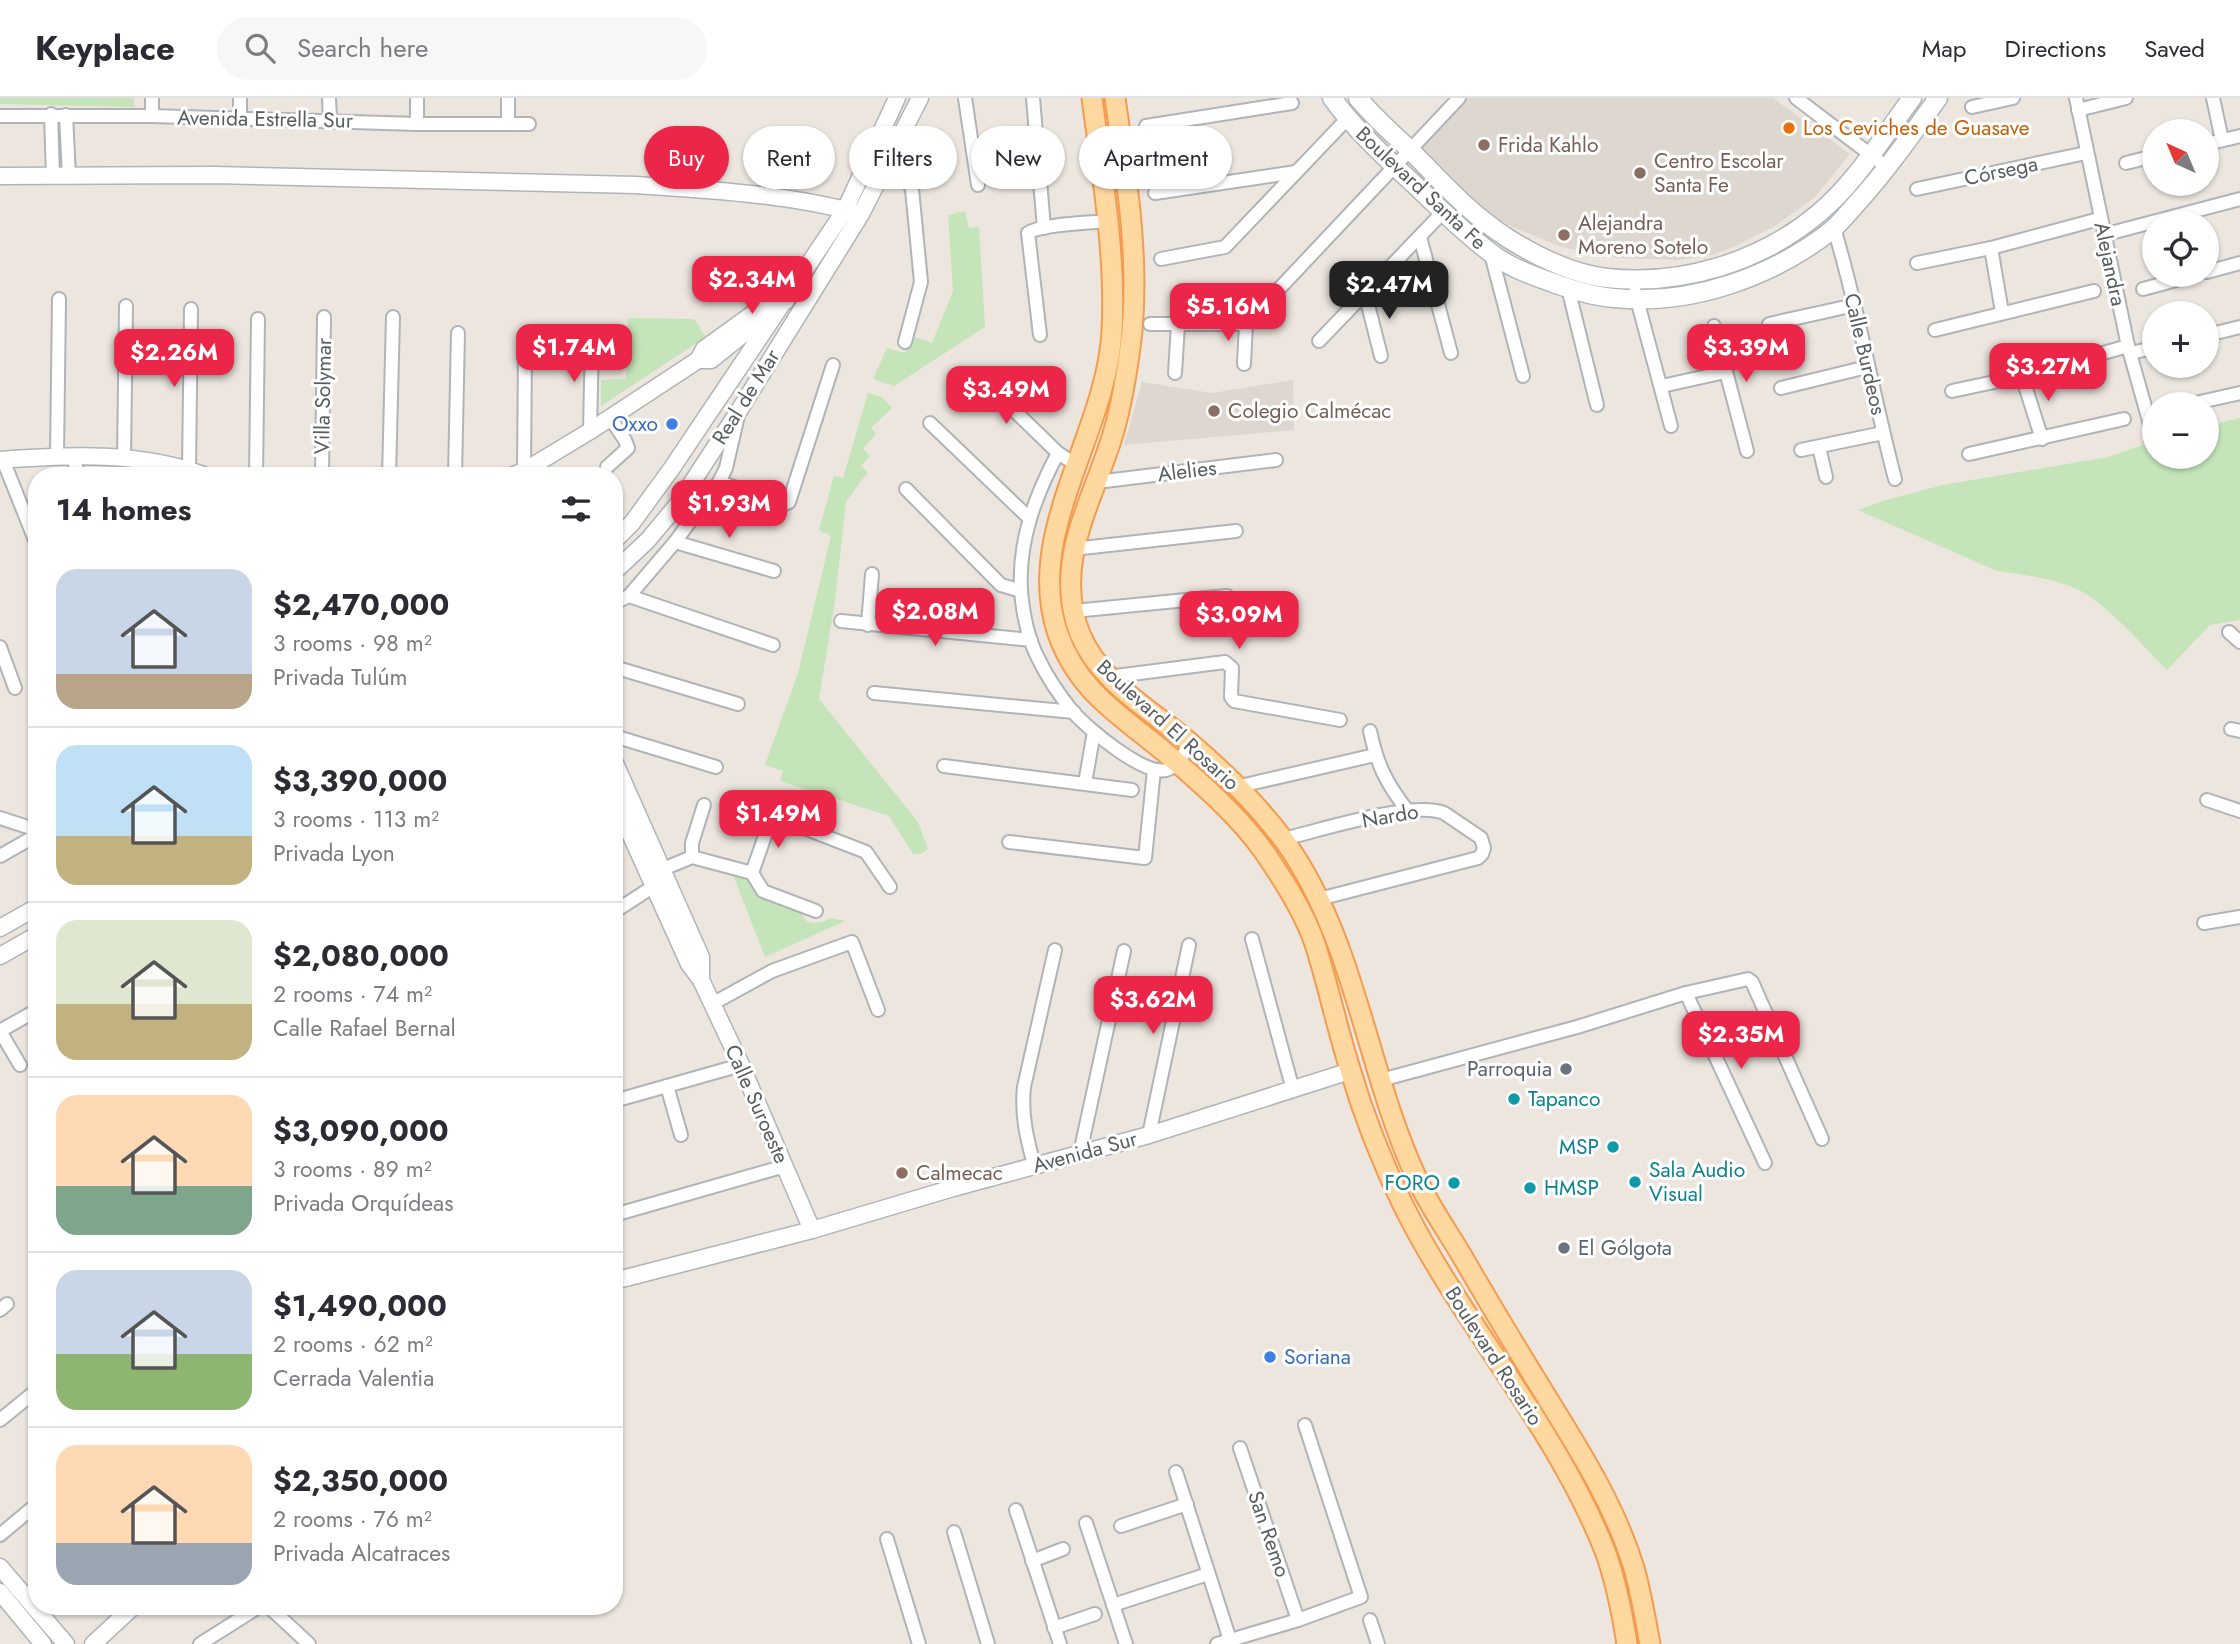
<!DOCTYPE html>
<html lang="en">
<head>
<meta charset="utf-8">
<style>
  body { margin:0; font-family:Jost,sans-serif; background:#f7f7f7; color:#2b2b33; height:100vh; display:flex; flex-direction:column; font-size:26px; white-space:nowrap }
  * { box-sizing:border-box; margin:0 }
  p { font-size:23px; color:#7c7c81 }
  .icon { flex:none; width:38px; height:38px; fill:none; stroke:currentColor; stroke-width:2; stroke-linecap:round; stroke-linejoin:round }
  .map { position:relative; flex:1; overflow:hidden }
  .drawer { position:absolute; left:28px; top:369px; width:595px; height:1148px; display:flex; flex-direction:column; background:#fff; border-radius:28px; box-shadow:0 2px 5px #0004 }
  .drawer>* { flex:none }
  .banner { position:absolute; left:644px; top:28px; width:665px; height:63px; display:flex; gap:14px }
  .needle { width:46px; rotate:316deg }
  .tools { position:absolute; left:2142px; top:21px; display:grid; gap:14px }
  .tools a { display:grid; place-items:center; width:77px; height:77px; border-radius:50%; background:#fff; box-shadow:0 2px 5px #0004; font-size:35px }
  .price { position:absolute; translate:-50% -60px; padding:0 16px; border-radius:14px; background:#eb2648; color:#fff; font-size:23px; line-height:46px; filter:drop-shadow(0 2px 4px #0008) }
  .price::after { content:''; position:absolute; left:50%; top:42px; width:21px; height:16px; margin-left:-10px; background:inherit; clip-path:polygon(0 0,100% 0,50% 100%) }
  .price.current { background:#222; color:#fff }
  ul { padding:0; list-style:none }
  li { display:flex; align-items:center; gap:21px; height:175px; padding:0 28px }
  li+li { border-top:2px solid #e1e1e2 }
  li span { display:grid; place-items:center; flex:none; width:196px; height:140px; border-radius:21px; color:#555 }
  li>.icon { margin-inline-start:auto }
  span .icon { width:84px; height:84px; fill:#fffc; stroke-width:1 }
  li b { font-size:30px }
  h2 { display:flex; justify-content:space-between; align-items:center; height:84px; padding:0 28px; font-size:30px }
  .pill { padding:0 24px; border-radius:32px; background:#fff; box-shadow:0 2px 5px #0004; font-size:24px; line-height:63px }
  .pill.current { background:#eb2648; color:#fff }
  header { display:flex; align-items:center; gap:42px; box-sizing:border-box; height:98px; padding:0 35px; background:#fff; border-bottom:2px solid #e1e1e2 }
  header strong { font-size:33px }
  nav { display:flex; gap:38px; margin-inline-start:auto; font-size:24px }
  .search { width:490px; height:63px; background:#f7f7f7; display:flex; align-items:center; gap:18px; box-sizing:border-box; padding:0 24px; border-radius:38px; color:#7c7c81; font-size:26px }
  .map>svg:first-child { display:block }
  .education { fill:#ded7d0 }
  .green { fill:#c5e4ba }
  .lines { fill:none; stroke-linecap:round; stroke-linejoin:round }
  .minor-casing { stroke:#b0b4b7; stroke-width:16 }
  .tertiary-casing { stroke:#b0b4b7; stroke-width:19 }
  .secondary-casing { stroke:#afb5b8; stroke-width:21 }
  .primary-casing { stroke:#f39c51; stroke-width:23 }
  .minor { stroke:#fff; stroke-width:12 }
  .tertiary { stroke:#fff; stroke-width:16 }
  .secondary { stroke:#fff; stroke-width:18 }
  .primary { stroke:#ffd8a0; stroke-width:19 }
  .food-dot { fill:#e8710a; stroke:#fff; stroke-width:2.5 }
  .education-dot { fill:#8d6e63; stroke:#fff; stroke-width:2.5 }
  .shop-dot { fill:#3f7fe0; stroke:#fff; stroke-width:2.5 }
  .worship-dot { fill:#6b7280; stroke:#fff; stroke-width:2.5 }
  .culture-dot { fill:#0f9aa8; stroke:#fff; stroke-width:2.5 }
  .labels { text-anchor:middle; stroke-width:6; stroke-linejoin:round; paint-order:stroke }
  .street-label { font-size:21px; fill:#585e60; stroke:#fff }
  .food-label { font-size:21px; fill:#c56008; stroke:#fff; text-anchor:start }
  .education-label { font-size:21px; fill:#785e54; stroke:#fff; text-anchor:start }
  .shop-label { font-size:21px; fill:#366cbe; stroke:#fff; text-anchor:end }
  .worship-label { font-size:21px; fill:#5b616d; stroke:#fff; text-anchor:end }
  .culture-label { font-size:21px; fill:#0d838f; stroke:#fff; text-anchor:start }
</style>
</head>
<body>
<header>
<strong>Keyplace</strong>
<div class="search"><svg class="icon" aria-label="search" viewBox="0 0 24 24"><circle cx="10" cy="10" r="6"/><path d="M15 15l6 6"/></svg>Search here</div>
<nav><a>Map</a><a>Directions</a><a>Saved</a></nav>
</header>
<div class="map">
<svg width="2240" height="1546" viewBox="0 0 2240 1546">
  <rect width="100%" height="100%" fill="#ece6df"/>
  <g class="education">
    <polygon points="1465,0 1773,0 1850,56 1814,100 1796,113 1775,128 1733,149 1712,157 1680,162 1616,160 1561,149 1493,121 1461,93 1418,49"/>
    <polygon points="1293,282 1294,332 1124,347 1142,284 1212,295"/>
  </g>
  <g class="green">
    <polygon points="0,0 134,0 134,9 0,6"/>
    <polygon points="965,113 969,130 979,129 985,229 894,288 873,281 887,250 905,255 915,239 932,245 953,193 948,117"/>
    <polygon points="628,220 694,221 706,239 601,308 601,282 626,281"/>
    <polygon points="868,295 882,299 892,310 871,330 876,336 863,351 870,358 861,368 868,374 846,404 835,503 819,601 918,724 928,751 920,756 913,756 889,718 780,683 783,673 765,667 798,575 831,438 819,432 834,378 843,380"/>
    <path d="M2240 320V522L2210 527 2167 572C2145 550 2104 503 2077 491 2055 481 2021 476 1997 473L1858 412 1886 402 1943 387 2108 359 2154 343V359H2207V328Z"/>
    <polygon points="730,769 748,774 759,795 800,814 806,823 813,825 822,824 831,820 845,823 765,859"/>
  </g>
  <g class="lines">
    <defs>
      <g id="minor">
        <polyline points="152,0 152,18"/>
        <polyline points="329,0 330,22"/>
        <polyline points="417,0 417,26"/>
        <polyline points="508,0 508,25"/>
        <polyline points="965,0 978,87"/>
        <polyline points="1033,0 1044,130"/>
        <polyline points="1796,0 1888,70"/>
        <polyline points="2076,0 2128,248 2151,330"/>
        <polyline points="2213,0 2222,42"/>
        <polyline points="1972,9 2013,0"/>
        <polyline points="2078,12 2126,0"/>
        <polyline points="51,16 53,79"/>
        <polyline points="66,17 69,79"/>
        <polyline points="0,18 152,18 417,26 529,26"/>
        <polyline points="240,21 240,0"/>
        <polyline points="1146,28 1292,5"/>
        <polyline points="2207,46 2240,38"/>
        <polyline points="888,65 905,79 912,91 921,184 905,244"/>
        <polyline points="2126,65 2154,58"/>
        <polyline points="1917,91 2086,55"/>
        <polyline points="1155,95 1296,74"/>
        <path d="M1834 130C1859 213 1873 298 1895 381"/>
        <polyline points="2103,137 2240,101"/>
        <polyline points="1420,139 1451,255"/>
        <polyline points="1991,150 2002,214"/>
        <polyline points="1491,156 1523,278"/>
        <polyline points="1161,161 1225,149 1347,21"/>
        <polyline points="1917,165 1991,150 2099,121"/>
        <polyline points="2207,174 2240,165"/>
        <polyline points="1568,190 1597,307"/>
        <polyline points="2143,191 2195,177"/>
        <polyline points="1635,194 1671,328"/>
        <polyline points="1365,195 1381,258"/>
        <polyline points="1150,226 1246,226 1459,0"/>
        <polyline points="1769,226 1855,207"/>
        <polyline points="1714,228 1747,353"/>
        <polyline points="1935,232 2094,193"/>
        <path d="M1040 237 1028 135C1041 126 1090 125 1108 123"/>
        <polyline points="2207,237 2240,229"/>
        <polyline points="1319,243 1443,114"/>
        <polyline points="2130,255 2154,250"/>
        <polyline points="1244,266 1246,226"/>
        <polyline points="1175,275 1178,227"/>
        <polyline points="978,277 1058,355 1078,368"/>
        <polyline points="2022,278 2042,341"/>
        <polyline points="1662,288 1725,274"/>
        <polyline points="1781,290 1867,269"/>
        <polyline points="1952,293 2022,278 2128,248"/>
        <polyline points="2191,306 2240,295"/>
        <polyline points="930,325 1029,420"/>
        <polyline points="590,333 592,240"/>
        <polyline points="1819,349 1826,379"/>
        <polyline points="1801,352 1883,335"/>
        <path d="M1058 355C1035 398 1018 444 1021 493 1023 515 1028 541 1038 560 1047 579 1060 598 1073 614 1087 630 1144 678 1166 672 1178 669 1184 655 1190 645"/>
        <polyline points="1969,356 2124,321"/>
        <polyline points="71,357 80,378"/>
        <polyline points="57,358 59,201"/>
        <polyline points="124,360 126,208"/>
        <polyline points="3,362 37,447"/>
        <polyline points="607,369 628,350 625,342 610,320"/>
        <polyline points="189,372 191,211"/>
        <polyline points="524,373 525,252"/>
        <polyline points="256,378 258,221"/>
        <polyline points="322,378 324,219"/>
        <polyline points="389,378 393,219"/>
        <polyline points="455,378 458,235"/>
        <polyline points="719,384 785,406 789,404 833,267"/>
        <polyline points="1097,384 1276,362"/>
        <polyline points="906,391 1001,487 1021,493"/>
        <polyline points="675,444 774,473"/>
        <polyline points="1073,451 1236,433"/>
        <polyline points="629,498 675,444 719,384 726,370 738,318"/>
        <polyline points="614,505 629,498 773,547"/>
        <polyline points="1074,513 1227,498"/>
        <polyline points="841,523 1031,542"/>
        <polyline points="868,527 872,476"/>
        <polyline points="2229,534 2240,544"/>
        <polyline points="0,549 15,590"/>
        <polyline points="614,569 738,606"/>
        <polyline points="1108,579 1225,564 1232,570 1231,599 1234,603 1340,622"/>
        <polyline points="874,595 1074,614"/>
        <polyline points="2231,631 2240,633"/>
        <path d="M1370 633C1377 666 1386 685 1407 712"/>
        <polyline points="614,638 716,669"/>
        <polyline points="944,668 1132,692"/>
        <polyline points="1085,685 1094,634"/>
        <polyline points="1236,689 1375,657"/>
        <polyline points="2207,702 2240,713"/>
        <polyline points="773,718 866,754 890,789"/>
        <polyline points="0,720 37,732"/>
        <path d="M1283 741C1318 733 1414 702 1444 715L1481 740 1484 750 1482 756 1478 760 1319 801"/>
        <polyline points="1009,744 1145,760 1154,672"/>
        <polyline points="0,758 37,737"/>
        <polyline points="692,759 752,775 763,793 816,813"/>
        <polyline points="692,759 692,745 704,707"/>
        <polyline points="663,771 692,759"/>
        <polyline points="752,775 774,712"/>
        <polyline points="614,814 654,788"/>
        <polyline points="2204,825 2240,819"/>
        <polyline points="1252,841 1293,992"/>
        <polyline points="1686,895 1765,1065"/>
        <polyline points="712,906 772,873 852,844 878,912"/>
        <polyline points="20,967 0,933 37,912"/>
        <polyline points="1381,982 1577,929 1686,895 1748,881 1752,884 1822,1041"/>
        <polyline points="667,988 681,1037"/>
        <polyline points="614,1003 741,967"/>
        <polyline points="1149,1037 1189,847"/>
        <polyline points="1080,1055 1124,853"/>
        <path d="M1034 1067C1027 1041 1021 1017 1024 989L1055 852"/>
        <polyline points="614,1117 785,1068"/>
        <polyline points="0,1212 7,1206"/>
        <polyline points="0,1322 37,1292"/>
        <polyline points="1240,1350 1298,1522"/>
        <polyline points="1176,1374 1230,1542"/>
        <polyline points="1016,1412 1060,1546"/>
        <polyline points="1086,1425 1126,1546"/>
        <polyline points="1121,1428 1187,1406"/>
        <polyline points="954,1434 988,1546"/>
        <polyline points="0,1437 37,1406"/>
        <polyline points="887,1441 919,1546"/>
        <polyline points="1032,1463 1063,1451"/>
        <polyline points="1113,1507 1208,1476"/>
        <polyline points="268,1508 309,1546"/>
        <polyline points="1370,1522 1378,1546"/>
        <polyline points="1054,1530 1095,1516"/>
        <polyline points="200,1546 260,1508"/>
        <polyline points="1217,1546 1298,1522 1361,1499 1305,1327"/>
      </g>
      <g id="tertiary">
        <path d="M0 78 215 77 636 87C711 92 789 96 861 116"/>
        <polyline points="698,262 711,262 762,221"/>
        <path d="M0 362C69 357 140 353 206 378"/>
        <polyline points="511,378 524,373 590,333 698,262 704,251 761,210 771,205 786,203"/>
        <polyline points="614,443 632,425 672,370 845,112 897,0"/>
        <polyline points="614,474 648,442 678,406 740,311 861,116 920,0"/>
        <polyline points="614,663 701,859 701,882"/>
        <polyline points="614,700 689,866 701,882 741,967 812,1132"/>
        <polyline points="0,830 37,809"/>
        <polyline points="0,858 37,837"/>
        <polyline points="614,1183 812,1132 953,1090 1149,1037 1350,973"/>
        <polyline points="0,1469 66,1546"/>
        <polyline points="0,1494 43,1546"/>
        <polyline points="93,1546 134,1508"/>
      </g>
      <g id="secondary">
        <path d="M1332 0C1356 33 1386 60 1416 88 1440 111 1464 135 1491 155 1507 168 1528 176 1548 183 1569 191 1591 198 1614 200 1691 208 1772 179 1832 132 1841 124 1849 114 1857 105 1887 72 1912 36 1938 0"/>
        <path d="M1358 0C1376 22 1398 40 1418 60 1446 89 1474 119 1509 141 1538 159 1572 176 1607 180 1682 188 1761 164 1819 115 1857 83 1883 39 1912 0"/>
      </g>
      <g id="primary">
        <path d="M1092 0C1102 77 1116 156 1112 233 1107 335 1023 435 1058 536 1079 595 1122 618 1167 656 1200 684 1240 719 1265 755 1284 783 1304 814 1315 846 1328 887 1337 930 1350 971 1364 1019 1382 1064 1404 1109 1463 1227 1556 1329 1605 1453 1616 1483 1622 1514 1627 1546"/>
        <path d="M1115 0C1126 77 1139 155 1132 233 1128 268 1123 302 1113 336 1093 403 1052 465 1080 536 1101 586 1151 611 1190 645 1224 674 1259 708 1286 745 1357 846 1366 973 1418 1083 1430 1109 1448 1134 1462 1158 1487 1201 1512 1243 1538 1285 1574 1344 1613 1402 1634 1470 1641 1494 1645 1520 1650 1546"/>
      </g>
    </defs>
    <use href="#minor" class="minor-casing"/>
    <use href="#tertiary" class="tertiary-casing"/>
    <use href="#secondary" class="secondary-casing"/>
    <use href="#primary" class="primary-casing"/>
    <use href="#minor" class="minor"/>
    <use href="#tertiary" class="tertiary"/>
    <use href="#secondary" class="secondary"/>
    <use href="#primary" class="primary"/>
  </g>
  <circle class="food-dot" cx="1789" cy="30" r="7"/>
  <g class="education-dot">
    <circle cx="1484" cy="47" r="7"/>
    <circle cx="1640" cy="75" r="7"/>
    <circle cx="1564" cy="137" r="7"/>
    <circle cx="1214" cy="313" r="7"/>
    <circle cx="902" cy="1075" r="7"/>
  </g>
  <g class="shop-dot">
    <circle cx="672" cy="326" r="7"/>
    <circle cx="1270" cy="1259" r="7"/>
  </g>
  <g class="worship-dot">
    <circle cx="1566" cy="971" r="7"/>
    <circle cx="1564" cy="1150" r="7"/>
  </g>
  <g class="culture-dot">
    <circle cx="1514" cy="1001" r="7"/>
    <circle cx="1613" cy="1049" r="7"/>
    <circle cx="1635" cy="1084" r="7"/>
    <circle cx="1454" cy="1085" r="7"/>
    <circle cx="1530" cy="1090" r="7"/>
  </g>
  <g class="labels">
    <g class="street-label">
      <text transform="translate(265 21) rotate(1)" y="7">Avenida Estrella Sur</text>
      <text transform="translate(2001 73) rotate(-12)" y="7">Córsega</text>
      <text transform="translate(1421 90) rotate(43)" y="7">Boulevard Santa Fe</text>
      <text transform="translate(2110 166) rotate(78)" y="7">Alejandra</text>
      <text transform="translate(1865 256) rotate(77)" y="7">Calle Burdeos</text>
      <text transform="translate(323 298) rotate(-89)" y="7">Villa Solymar</text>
      <text transform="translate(746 299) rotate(-58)" y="7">Real de Mar</text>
      <text transform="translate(1187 373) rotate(-7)" y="7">Alelies</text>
      <text transform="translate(1168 627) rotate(42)" y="7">Boulevard El Rosario</text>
      <text transform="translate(1390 718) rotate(-10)" y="7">Nardo</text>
      <text transform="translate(757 1006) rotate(66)" y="7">Calle Suroeste</text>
      <text transform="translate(1085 1054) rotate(-15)" y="7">Avenida Sur</text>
      <text transform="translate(1494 1258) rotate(57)" y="7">Boulevard Rosario</text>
      <text transform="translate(1269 1436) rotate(71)" y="7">San Remo</text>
    </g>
    <g class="food-label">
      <text x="1803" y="37">Los Ceviches de Guasave</text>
    </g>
    <g class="education-label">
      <text x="1498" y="54">Frida Kahlo</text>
      <text x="1654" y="70">Centro Escolar<tspan x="1654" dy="24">Santa Fe</tspan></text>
      <text x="1578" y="132">Alejandra<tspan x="1578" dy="24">Moreno Sotelo</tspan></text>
      <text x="1228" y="320">Colegio Calmécac</text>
      <text x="916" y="1082">Calmecac</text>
    </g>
    <g class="shop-label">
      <text x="658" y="333">Oxxo</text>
      <text x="1284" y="1266" text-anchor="start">Soriana</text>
    </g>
    <g class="worship-label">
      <text x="1552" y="978">Parroquia</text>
      <text x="1578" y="1157" text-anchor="start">El Gólgota</text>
    </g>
    <g class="culture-label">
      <text x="1528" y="1008">Tapanco</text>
      <text x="1599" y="1056" text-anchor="end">MSP</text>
      <text x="1649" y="1079">Sala Audio<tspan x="1649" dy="24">Visual</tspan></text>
      <text x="1440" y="1092" text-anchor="end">FORO</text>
      <text x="1544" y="1097">HMSP</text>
    </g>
  </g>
</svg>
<div class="tools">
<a><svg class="needle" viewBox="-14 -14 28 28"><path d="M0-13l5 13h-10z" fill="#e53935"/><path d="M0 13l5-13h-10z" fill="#7c7c81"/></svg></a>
<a><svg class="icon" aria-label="locate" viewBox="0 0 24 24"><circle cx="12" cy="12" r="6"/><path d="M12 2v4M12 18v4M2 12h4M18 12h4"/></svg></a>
<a>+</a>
<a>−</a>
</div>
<b class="price" style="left:752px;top:218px">$2.34M</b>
<b class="price current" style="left:1389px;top:223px">$2.47M</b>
<b class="price" style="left:1228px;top:245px">$5.16M</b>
<b class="price" style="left:574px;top:286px">$1.74M</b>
<b class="price" style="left:1746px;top:286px">$3.39M</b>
<b class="price" style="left:174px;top:291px">$2.26M</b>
<b class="price" style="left:2048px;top:305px">$3.27M</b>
<b class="price" style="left:1006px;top:328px">$3.49M</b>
<b class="price" style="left:729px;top:442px">$1.93M</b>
<b class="price" style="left:935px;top:550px">$2.08M</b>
<b class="price" style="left:1239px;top:553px">$3.09M</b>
<b class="price" style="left:778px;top:752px">$1.49M</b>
<b class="price" style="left:1153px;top:938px">$3.62M</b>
<b class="price" style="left:1741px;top:973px">$2.35M</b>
<div class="banner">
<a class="pill current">Buy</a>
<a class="pill">Rent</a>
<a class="pill">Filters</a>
<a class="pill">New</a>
<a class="pill">Apartment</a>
</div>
<section class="drawer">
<h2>14 homes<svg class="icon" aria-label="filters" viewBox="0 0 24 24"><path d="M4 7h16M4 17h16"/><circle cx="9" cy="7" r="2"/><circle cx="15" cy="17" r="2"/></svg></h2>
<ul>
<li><span style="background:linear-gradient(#c9d6e8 75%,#b9a48a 0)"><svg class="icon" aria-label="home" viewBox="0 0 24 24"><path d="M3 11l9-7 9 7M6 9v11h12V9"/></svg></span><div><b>$2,470,000</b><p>3 rooms · 98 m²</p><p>Privada Tulúm</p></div></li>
<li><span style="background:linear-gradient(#bfe0f5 65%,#c2b280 0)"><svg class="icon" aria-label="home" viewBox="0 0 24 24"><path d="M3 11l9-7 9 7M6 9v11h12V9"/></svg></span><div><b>$3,390,000</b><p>3 rooms · 113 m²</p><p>Privada Lyon</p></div></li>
<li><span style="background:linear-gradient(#dfe7d0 60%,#c2b280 0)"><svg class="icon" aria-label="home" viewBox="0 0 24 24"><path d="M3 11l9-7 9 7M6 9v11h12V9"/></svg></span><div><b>$2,080,000</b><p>2 rooms · 74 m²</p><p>Calle Rafael Bernal</p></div></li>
<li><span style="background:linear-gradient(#ffd9b3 65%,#7fa58c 0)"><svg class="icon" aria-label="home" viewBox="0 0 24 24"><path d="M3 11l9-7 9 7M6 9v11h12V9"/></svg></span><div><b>$3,090,000</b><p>3 rooms · 89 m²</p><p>Privada Orquídeas</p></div></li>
<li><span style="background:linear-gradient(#c9d6e8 60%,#8fb573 0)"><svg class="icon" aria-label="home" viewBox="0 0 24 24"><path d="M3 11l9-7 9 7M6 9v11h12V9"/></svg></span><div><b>$1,490,000</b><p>2 rooms · 62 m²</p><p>Cerrada Valentia</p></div></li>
<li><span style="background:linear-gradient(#ffd9b3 70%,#9aa5b1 0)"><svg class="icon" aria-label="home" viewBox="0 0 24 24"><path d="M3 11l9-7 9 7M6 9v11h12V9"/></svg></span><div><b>$2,350,000</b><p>2 rooms · 76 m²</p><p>Privada Alcatraces</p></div></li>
</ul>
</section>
</div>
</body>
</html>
